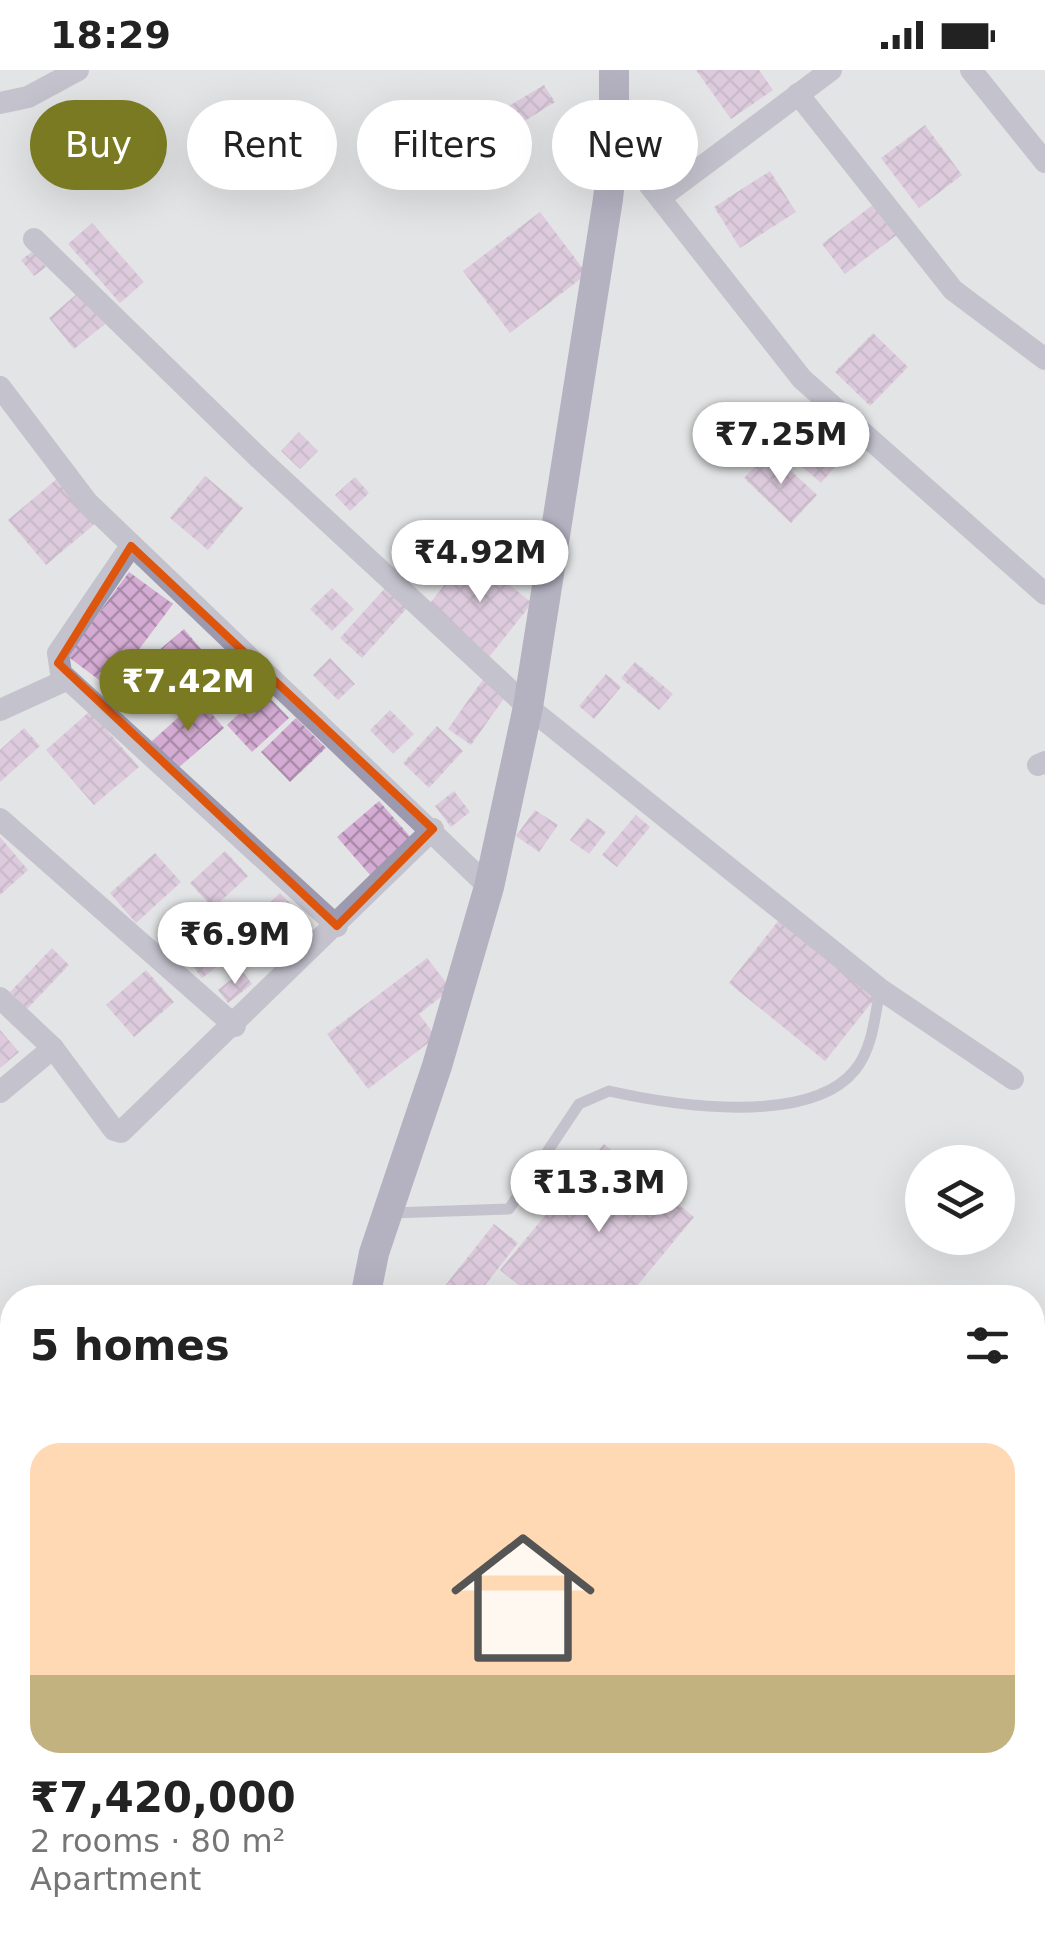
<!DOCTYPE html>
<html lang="en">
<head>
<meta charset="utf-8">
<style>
  body { margin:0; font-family:"DejaVu Sans",sans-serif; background:#f2f2f2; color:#222; height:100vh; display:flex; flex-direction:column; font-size:38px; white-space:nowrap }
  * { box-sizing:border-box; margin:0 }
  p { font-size:32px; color:#767676 }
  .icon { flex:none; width:55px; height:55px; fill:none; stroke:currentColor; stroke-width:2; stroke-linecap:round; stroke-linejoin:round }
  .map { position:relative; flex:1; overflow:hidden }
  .drawer { position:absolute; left:0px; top:1215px; width:1045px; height:672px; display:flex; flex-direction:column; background:#fff; border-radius:40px 40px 0 0; box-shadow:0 10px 40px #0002 }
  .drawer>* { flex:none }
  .top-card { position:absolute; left:30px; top:30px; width:985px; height:90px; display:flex; gap:20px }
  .tools { position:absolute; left:905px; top:1075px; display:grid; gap:20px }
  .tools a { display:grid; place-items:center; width:110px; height:110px; border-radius:50%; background:#fff; box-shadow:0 10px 40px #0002; font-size:50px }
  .price { position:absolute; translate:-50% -85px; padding:0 22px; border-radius:35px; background:#fff; color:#222; font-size:32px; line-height:65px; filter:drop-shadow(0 2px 5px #0008) }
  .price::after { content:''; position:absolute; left:50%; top:60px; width:30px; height:22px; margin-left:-15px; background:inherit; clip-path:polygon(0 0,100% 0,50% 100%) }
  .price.on { background:#797a22; color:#fff }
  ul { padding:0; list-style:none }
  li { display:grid; align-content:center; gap:20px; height:530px; padding:0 30px }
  li span { display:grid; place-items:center; height:310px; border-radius:30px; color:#555 }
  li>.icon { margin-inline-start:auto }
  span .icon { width:180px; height:180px; fill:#fffc; stroke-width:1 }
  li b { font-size:42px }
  h2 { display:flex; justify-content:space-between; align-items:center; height:120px; padding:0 30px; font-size:42px }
  .pill { padding:0 35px; border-radius:45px; background:#fff; box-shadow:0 10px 40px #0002; font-size:35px; line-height:90px }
  .pill.on { background:#797a22; color:#fff }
  .status { display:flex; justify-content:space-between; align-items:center; height:70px; padding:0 50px; background:#fff; direction:ltr }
  .status svg { height:28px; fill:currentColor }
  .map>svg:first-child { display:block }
  .building { fill:url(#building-cross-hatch) }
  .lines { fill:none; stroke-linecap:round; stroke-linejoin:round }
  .lane { stroke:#9d99af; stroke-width:11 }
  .street { stroke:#9d99af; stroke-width:22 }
  .secondary { stroke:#7b7594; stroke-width:30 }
  .marked { fill:none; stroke:#de560d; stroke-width:8; stroke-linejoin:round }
</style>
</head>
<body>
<div class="status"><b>18:29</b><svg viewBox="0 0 49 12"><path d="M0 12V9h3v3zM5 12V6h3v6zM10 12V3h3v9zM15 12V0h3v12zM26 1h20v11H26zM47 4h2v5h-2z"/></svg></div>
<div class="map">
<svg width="1045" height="1887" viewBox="0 0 1045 1887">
  <defs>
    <pattern id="building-cross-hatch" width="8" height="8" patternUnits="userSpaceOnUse" patternTransform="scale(2.5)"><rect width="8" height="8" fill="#d4acd3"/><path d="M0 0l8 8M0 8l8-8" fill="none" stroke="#ab8bab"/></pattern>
  </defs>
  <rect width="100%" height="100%" fill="#e3e4e5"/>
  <g class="building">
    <polygon points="696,0 759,0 773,20 731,49"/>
    <polygon points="544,15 555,32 505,63 494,45"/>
    <polygon points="925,55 962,105 919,138 881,88"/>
    <polygon points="770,101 796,142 740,178 714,137"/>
    <polygon points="879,130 902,161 845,204 822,174"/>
    <polygon points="540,142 587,204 510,263 463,201"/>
    <polygon points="92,153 144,212 120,233 68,174"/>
    <polygon points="33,181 46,197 34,206 21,190"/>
    <polygon points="79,222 105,254 74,279 49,248"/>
    <polygon points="873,263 908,297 870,336 835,302"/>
    <polygon points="819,334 859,369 821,413 781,378"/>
    <polygon points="299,362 318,381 300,399 281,381"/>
    <polygon points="770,381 817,425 791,453 744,408"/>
    <polygon points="205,406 243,438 208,480 170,448"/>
    <polygon points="355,407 369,423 350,441 335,425"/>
    <polygon points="58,408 96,453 46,495 8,450"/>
    <polygon points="423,456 442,475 415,503 396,485"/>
    <polygon points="470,483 532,533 489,587 427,537"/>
    <polygon points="129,502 173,534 110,618 67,586"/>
    <polygon points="386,517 408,537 362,588 340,568"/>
    <polygon points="332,518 354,539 332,561 310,539"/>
    <polygon points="184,559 201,579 168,607 151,587"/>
    <polygon points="330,588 355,614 338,630 313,605"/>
    <polygon points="635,592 673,624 659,640 621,608"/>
    <polygon points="606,604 621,617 594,649 579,636"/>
    <polygon points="484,608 507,624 471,675 448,659"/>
    <polygon points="263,621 289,648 252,682 227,655"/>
    <polygon points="199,629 224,658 177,699 152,671"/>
    <polygon points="390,640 414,664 393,684 370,660"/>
    <polygon points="90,641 139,697 94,735 46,680"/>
    <polygon points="296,648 326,678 290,712 261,682"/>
    <polygon points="437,656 463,681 429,718 403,693"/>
    <polygon points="24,658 40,676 0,712 0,680"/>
    <polygon points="454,721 470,742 451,757 435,736"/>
    <polygon points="379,731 413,770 371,806 337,767"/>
    <polygon points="535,740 558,755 539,782 516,766"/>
    <polygon points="636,745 650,757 617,797 602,785"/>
    <polygon points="587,748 606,762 589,784 570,770"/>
    <polygon points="0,767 28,800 0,825"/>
    <polygon points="225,781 248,806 213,838 190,813"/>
    <polygon points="155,783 181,812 136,853 110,823"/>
    <polygon points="280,823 312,856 267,898 236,865"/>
    <polygon points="779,850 876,927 825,991 729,913"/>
    <polygon points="216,871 229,887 202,908 190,893"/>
    <polygon points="52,878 69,895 27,939 10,922"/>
    <polygon points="427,888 451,919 419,944 436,967 368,1019 327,964"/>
    <polygon points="146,900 174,932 134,967 106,935"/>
    <polygon points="242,901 252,914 228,933 218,920"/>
    <polygon points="0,960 19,982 0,998"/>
    <polygon points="604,1074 694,1147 627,1228 534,1228 500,1200"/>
    <polygon points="494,1154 518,1173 475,1228 458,1228 444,1217"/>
    <polygon points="630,1875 667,1875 674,1887 617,1887 615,1884"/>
  </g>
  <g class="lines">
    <path class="lane" d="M391 1143 509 1139 579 1034 609 1021C671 1035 809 1057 855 1000 873 978 875 945 880 919"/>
    <g class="street">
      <polyline points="971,0 1045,92"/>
      <polyline points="798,24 953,220 1045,289"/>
      <polyline points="0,33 28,27 78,0"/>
      <polyline points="614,70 802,309 1045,524"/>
      <polyline points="660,128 831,0"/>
      <polyline points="34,169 260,389 528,637 880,919 1013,1009"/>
      <polyline points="0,317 87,432 489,817"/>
      <polyline points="131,476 58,583 61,603 337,856"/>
      <polyline points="0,640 66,610"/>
      <polyline points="1038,695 1045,692"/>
      <polyline points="0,749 235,956"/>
      <polyline points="0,928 53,978 114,1060 121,1062 433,759"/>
      <polyline points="0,1022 53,978"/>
      <polyline points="1032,1665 1045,1661"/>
      <polyline points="461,1887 489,1875"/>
    </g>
    <g class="secondary">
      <polyline points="365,1228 374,1183 437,996 489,817 528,637 608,129 614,70 614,0"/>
      <polyline points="393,1887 394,1875"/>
    </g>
  </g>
  <path d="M0 0H1045V1887H0ZM131 476 433 759 337 856 58 593Z" fill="#e3e4e5" fill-opacity=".55" fill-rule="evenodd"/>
  <path class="marked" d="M131 476 433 759 337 856 58 593Z"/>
</svg>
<div class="tools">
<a><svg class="icon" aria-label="layers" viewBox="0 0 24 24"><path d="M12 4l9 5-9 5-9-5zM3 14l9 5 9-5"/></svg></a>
</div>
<b class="price" style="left:781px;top:417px">₹7.25M</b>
<b class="price" style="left:480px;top:535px">₹4.92M</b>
<b class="price on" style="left:188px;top:664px">₹7.42M</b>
<b class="price" style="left:235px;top:917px">₹6.9M</b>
<b class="price" style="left:599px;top:1165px">₹13.3M</b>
<div class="top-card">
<a class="pill on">Buy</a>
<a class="pill">Rent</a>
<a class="pill">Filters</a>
<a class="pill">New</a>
</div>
<section class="drawer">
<h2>5 homes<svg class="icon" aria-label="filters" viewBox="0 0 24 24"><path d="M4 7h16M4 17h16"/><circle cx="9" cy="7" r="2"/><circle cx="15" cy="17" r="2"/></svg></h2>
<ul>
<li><span style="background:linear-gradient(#ffd9b3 75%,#c2b280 0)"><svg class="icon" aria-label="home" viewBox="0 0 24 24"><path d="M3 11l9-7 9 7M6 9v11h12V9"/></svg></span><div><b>₹7,420,000</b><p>2 rooms · 80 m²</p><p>Apartment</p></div></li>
</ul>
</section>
</div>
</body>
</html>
